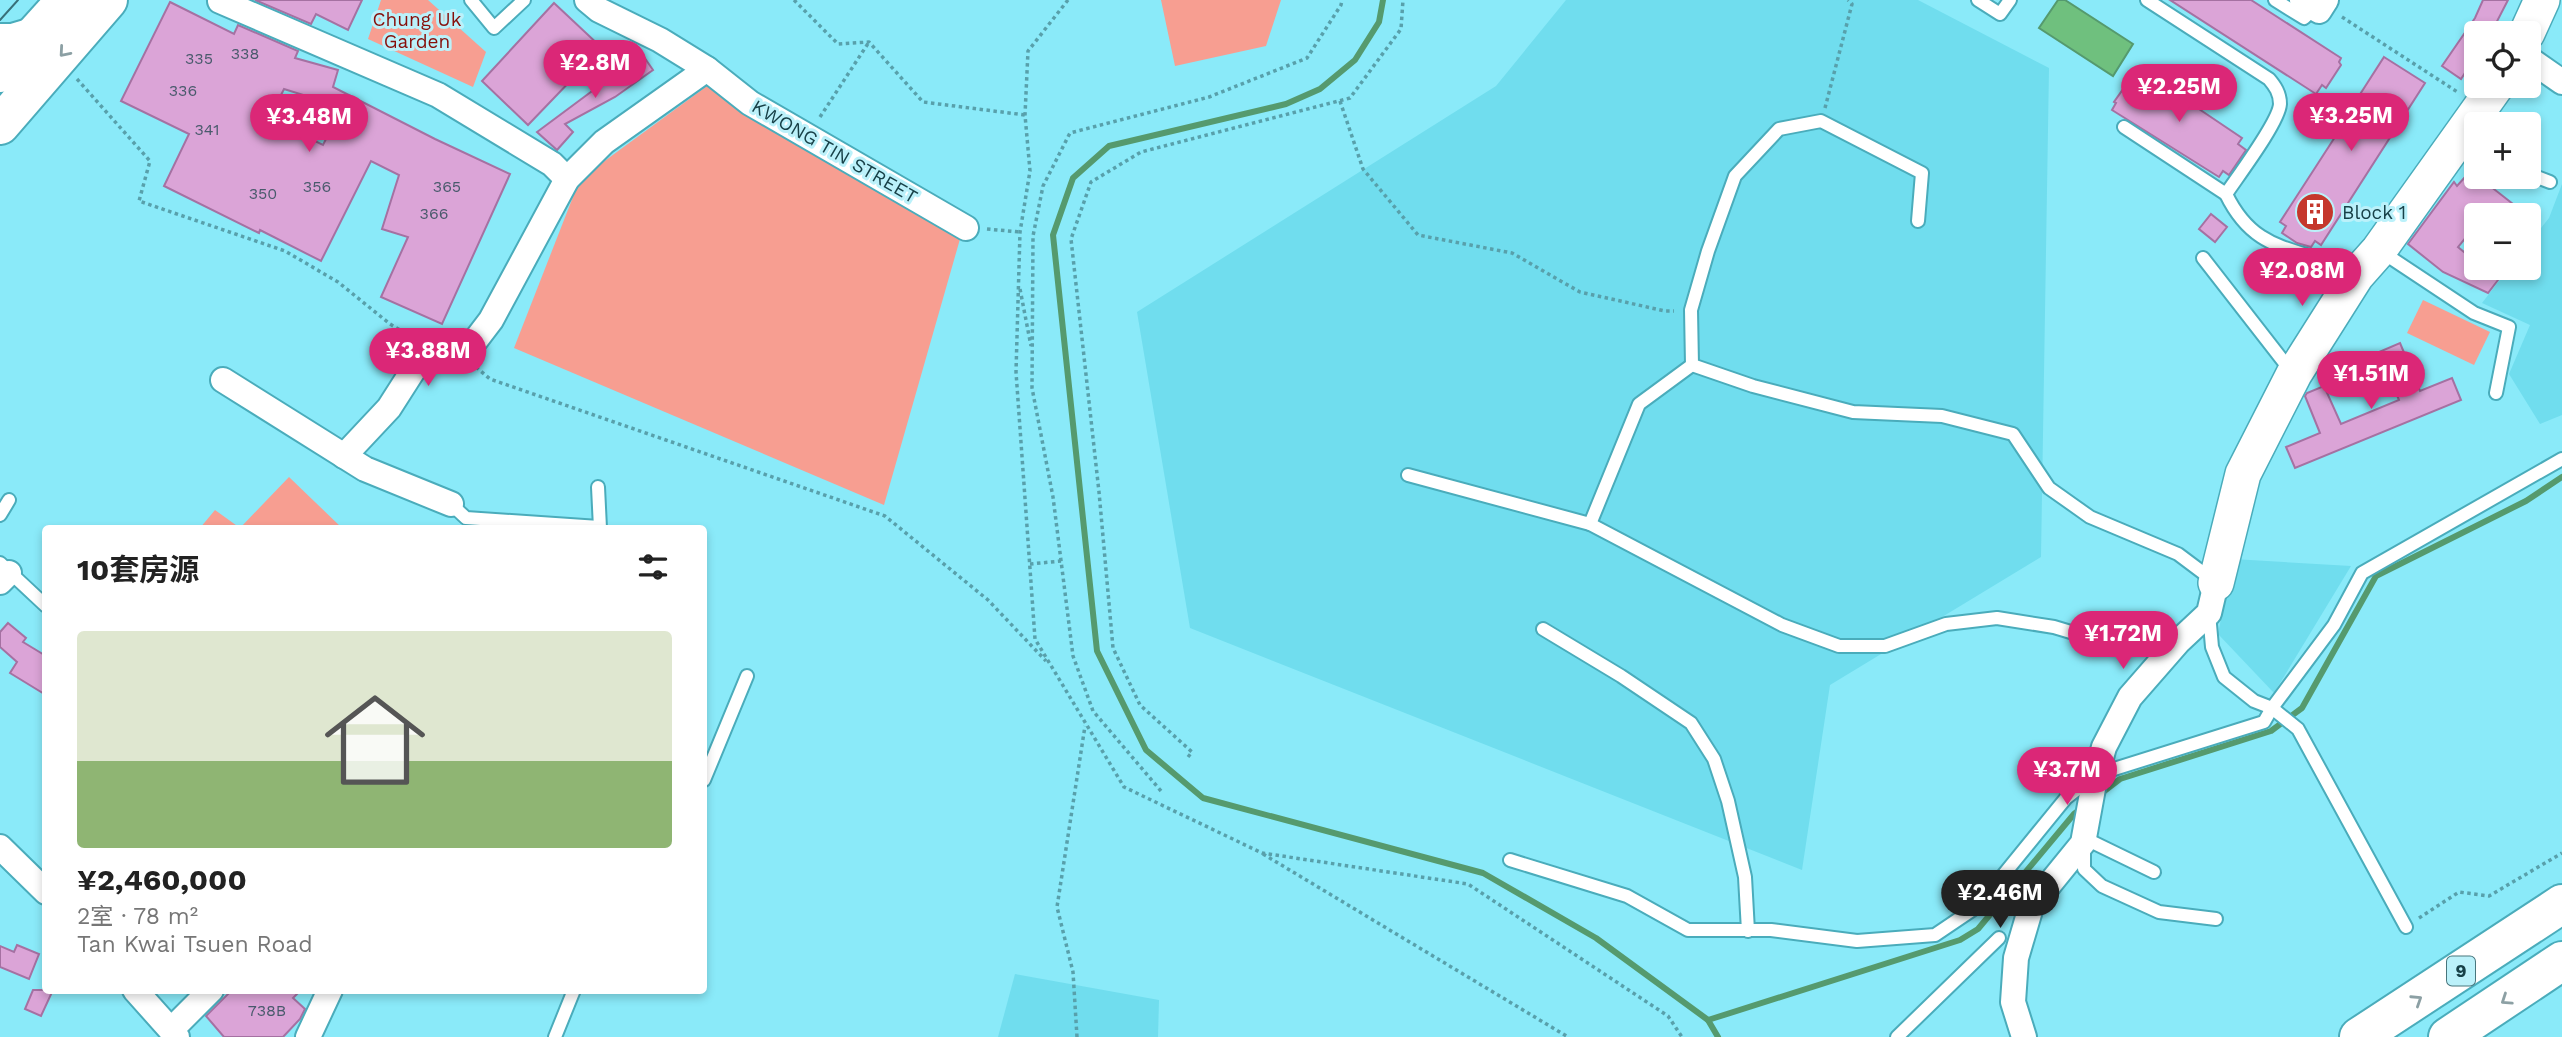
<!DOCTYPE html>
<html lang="zh">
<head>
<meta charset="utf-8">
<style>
  body { margin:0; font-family:"Work Sans","Noto Sans SC",sans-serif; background:#f6f6f6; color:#222; height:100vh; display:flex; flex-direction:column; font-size:26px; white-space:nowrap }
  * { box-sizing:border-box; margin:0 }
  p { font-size:23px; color:#767676 }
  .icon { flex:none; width:38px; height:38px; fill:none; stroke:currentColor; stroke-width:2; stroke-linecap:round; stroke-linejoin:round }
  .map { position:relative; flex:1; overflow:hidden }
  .details { position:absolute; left:42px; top:525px; width:665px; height:469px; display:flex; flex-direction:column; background:#fff; border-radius:7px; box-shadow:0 4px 10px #0003 }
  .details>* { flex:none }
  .tools { position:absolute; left:2464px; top:21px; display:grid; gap:14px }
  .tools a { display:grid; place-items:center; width:77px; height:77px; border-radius:7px; background:#fff; box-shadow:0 4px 10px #0003; font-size:35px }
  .price { position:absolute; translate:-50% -60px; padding:0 16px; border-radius:24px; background:#db2777; color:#fff; font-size:23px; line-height:46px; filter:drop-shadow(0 2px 4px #0008) }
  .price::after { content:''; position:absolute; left:50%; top:42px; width:21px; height:16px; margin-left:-10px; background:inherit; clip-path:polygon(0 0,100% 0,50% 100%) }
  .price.current { background:#222; color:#fff }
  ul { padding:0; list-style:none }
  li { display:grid; align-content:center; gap:14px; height:371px; padding:0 35px }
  li span { display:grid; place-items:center; height:217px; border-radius:7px; color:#555 }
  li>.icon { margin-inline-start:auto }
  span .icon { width:126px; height:126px; fill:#fffc; stroke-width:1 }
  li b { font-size:30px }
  h2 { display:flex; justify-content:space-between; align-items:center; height:84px; padding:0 35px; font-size:30px }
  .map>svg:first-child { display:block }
  .built { fill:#70ddee }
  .green { fill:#f79e91 }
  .water { fill:#6fc07e; stroke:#559a6e; stroke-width:2 }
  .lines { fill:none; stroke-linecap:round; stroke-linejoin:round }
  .stream { stroke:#559a6e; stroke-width:6 }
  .building { fill:#dba4d7; stroke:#a571a2; stroke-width:2; fill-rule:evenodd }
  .lane-casing { stroke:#4aacbb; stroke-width:16 }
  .street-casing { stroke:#4aacbb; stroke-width:28 }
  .secondary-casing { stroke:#4aacbb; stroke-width:38 }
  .primary-casing { stroke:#4aacbb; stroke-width:42 }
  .highway-casing { stroke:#4aacbb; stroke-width:42 }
  .path { stroke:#58a0ab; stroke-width:3.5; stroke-dasharray:3.5 3.5; stroke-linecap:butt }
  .lane { stroke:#fff; stroke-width:12 }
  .street { stroke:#fff; stroke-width:24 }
  .secondary { stroke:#fff; stroke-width:35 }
  .primary { stroke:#fff; stroke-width:38 }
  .highway { stroke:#fff; stroke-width:38 }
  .tram { stroke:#387079; stroke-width:2 }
  .oneway { stroke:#8ca0a4 }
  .labels { text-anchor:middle; stroke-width:6; stroke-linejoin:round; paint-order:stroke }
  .number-label { font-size:16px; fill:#495a6c }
  .shield { fill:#bbf1fa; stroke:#49767d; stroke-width:2 }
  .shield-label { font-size:18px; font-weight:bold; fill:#184148 }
  .park-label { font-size:19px; fill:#870f0b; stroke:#bbf1fa }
  .street-label { font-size:19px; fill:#184148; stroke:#bbf1fa }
  .poi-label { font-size:19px; fill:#184148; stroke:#bbf1fa; text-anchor:start }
</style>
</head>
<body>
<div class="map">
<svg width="2562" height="1037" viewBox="0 0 2562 1037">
  <rect width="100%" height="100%" fill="#8aeaf9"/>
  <g class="built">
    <polygon points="1566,0 1918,0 2049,68 2041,557 1830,685 1802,870 1190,628 1137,312 1496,86"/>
    <polygon points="2562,184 2562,415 2540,424 2509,374 2530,325 2482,303 2509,268 2529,268 2529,243 2549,218"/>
    <polygon points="2233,559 2351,566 2274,693 2218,634"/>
    <polygon points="1015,974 1159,1000 1158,1037 998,1037"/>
  </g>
  <g class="green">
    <polygon points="381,0 428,0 486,52 473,87 368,39"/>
    <polygon points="1161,0 1281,0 1266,46 1175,66"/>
    <polygon points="707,86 960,239 884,505 514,348 580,179"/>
    <polygon points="2423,300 2490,332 2474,365 2407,333"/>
    <polygon points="289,477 342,528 200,528 215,510 240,528"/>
  </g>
  <polygon class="water" points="2058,0 2065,0 2133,44 2113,76 2039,28"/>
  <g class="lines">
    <g class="stream">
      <polyline points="1383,0 1379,22 1355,60 1320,89 1286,104 1109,146 1073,178 1053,235 1097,651 1146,750 1203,798 1483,873 1596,938 1708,1020 1718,1037"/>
      <polyline points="2099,795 2120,779 2271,731 2302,708 2376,576 2526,501 2562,477"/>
      <polyline points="1708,1020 1960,940 1978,929 2074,814 2082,808"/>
    </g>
  </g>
  <g class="building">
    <polygon points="255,0 362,0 348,30 316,14 311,24"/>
    <polygon points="2170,0 2251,0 2341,58 2339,62 2341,65 2326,88 2322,85 2316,94"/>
    <polygon points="2483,0 2508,0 2491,33 2476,33 2476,56 2461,79 2442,66 2475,18"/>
    <path d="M170 2 234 34 238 25 298 51 295 58 338 70 333 87 435 139 510 174 442 324 381 297 408 237 382 229 399 175 371 161 321 261 260 230 259 233 164 186 189 134 121 101ZM284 89 342 107 323 145 269 119Z"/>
    <polygon points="554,3 602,48 528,125 482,81"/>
    <polygon points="642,54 653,70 615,97 565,124 573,132 557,150 537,132"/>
    <polygon points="2384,57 2425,83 2321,245 2315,241 2311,247 2297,243 2282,233 2286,226 2280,222 2346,120 2342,117 2355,98 2357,99"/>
    <polygon points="2138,68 2242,138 2238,144 2246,150 2229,175 2223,171 2219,177 2112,110 2116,103 2114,102"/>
    <polygon points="2476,175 2527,215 2476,215 2476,225 2458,247 2476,262 2476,268 2483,268 2498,280 2488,293 2443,272 2408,244 2454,182 2457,186 2466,176 2472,181"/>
    <polygon points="2211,214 2227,227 2215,242 2199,229"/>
    <polygon points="2400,343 2420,391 2452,378 2461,400 2295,468 2286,447 2320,433 2305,396 2307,393 2324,386 2341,424 2399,400 2379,352"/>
    <polygon points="8,623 26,638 23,642 46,656 46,695 10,673 17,662 0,647 0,632"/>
    <polygon points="17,945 39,954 29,979 0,967 0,946 14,952"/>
    <polygon points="33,990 53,990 41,1016 25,1009"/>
    <polygon points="232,990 301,990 293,998 305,1009 300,1019 283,1037 224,1037 206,1016"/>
  </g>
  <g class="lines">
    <defs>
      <g id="lane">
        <polyline points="471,0 494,28 524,0"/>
        <polyline points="1978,0 2000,14 2010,0"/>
        <polyline points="2275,0 2304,18 2315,8"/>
        <path d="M2124 127 2226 194C2238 176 2279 122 2280 104 2280 93 2275 86 2269 79L2147 0"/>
        <polyline points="2529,174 2550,182"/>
        <path d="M2226 194C2257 258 2300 244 2354 274"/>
        <polyline points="1918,221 1922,173 1821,121 1779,129 1735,176 1708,251 1691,310 1692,365 1753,386 1853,412 1942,416 2013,434 2049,488 2090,517 2178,554 2214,581"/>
        <polyline points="2382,252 2474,313 2509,327 2496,393"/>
        <polyline points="2203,258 2291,371"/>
        <polyline points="1408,475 1590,524 1782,625 1839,646 1885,646 1946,624 1997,618 2054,627 2094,639 2126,645 2156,646 2173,643"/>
        <polyline points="598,487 600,528"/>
        <polyline points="451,504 466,518 599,527"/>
        <polyline points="0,515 9,500"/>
        <polyline points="1590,524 1639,404 1692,365"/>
        <polyline points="0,563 46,606"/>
        <polyline points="2209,613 2212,647 2224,677 2254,701 2272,708 2298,729 2406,927"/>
        <polyline points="1543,629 1621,676 1691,723 1714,759 1728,801 1745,877 1748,931"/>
        <polyline points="704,780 747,676"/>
        <polyline points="2084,838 2154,872"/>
        <polyline points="2084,847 2084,869 2102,886 2159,912 2216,919"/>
        <polyline points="1510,860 1627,896 1688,930 1771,930 1857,941 1935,935 1978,906 2066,798 2095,775 2264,722 2272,708 2334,625 2362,573 2562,459"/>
        <polyline points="555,1037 574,990"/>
        <polyline points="1897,1037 1999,938"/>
      </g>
      <g id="street">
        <polyline points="587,0 599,10 660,40 707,69 750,103 966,228"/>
        <polyline points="2302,0 2319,11 2326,0"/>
        <polyline points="220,1 438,95 552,164 567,179"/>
        <polyline points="0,36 12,36 39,28"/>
        <polyline points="2529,59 2562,82"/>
        <polyline points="223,380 365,469 451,504"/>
        <polyline points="344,456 389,408 428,347 433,344 465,347 475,341 491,320 567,179 604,142 707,69"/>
        <polyline points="0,582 9,573"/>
        <polyline points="0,847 46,892"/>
        <polyline points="135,990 177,1037"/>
        <polyline points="171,1030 211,990"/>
        <polyline points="308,1037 330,990"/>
        <polyline points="2024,1037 2013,1002 2016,958 2031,907 2083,843 2094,783 2104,747 2130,697 2178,642 2209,613 2216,583"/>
      </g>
      <g id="secondary">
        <polyline points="2527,33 2542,0"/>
        <polyline points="2216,583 2243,474 2294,374 2356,276 2379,250 2496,86"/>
      </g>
      <g id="primary">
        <polyline points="0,73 66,0"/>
        <polyline points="0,125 108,0"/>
      </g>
      <g id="highway">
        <polyline points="2359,1037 2562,904"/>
        <polyline points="2448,1037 2562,961"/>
      </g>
    </defs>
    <use href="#lane" class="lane-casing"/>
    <use href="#street" class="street-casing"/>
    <use href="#secondary" class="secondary-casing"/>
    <use href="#primary" class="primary-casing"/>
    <use href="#highway" class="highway-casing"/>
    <g class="path">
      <polyline points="794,0 838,44 869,42 923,102 1025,115"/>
      <polyline points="1068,0 1028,51 1025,115 1030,171 1020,232 1016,372 1035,639 1124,787 1262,853 1468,884 1668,1016 1682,1037"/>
      <polyline points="2342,17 2459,93"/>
      <polyline points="77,79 150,161 139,201 285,251 338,282 390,324 410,336"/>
      <polyline points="1340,101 1363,169 1418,235 1512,253 1580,292 1665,311 1674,311"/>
      <polyline points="1825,108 1852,4 1848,0"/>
      <polyline points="820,117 869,42"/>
      <polyline points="987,229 1020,232"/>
      <polyline points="1020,289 1031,346"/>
      <polyline points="476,367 490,379 885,516 988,600 1046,661"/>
      <polyline points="1030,564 1061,561"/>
      <polyline points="1188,757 1192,752 1140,705 1113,648 1099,492 1071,239 1091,182 1141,152 1350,98 1401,29 1403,0"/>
      <polyline points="1161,791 1093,711 1073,656 1053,497 1032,388 1033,236 1043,186 1070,133 1209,97 1307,58 1341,5 1342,0"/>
      <polyline points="1263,854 1568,1037"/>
      <polyline points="2419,918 2459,892 2489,896 2562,853"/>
      <polyline points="1077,1037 1073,972 1057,907 1085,726"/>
    </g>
    <use href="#lane" class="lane"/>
    <use href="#street" class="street"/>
    <use href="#secondary" class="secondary"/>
    <use href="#primary" class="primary"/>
    <use href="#highway" class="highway"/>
    <polyline class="tram" points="0,20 18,0"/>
  </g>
  <defs><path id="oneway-chevron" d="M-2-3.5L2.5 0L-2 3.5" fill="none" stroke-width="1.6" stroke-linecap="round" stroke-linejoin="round" transform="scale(1.75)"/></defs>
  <g class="oneway">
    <use href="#oneway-chevron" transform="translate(64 52) rotate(131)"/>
    <use href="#oneway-chevron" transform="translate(2417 1000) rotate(-33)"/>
    <use href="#oneway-chevron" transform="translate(2506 1000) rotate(146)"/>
  </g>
  <defs>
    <symbol id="building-disc" viewBox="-11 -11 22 22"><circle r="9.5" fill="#c5372c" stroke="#bbf1fa"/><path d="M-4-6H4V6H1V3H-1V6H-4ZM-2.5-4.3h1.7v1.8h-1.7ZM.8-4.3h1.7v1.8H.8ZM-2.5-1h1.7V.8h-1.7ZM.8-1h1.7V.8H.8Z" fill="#fff"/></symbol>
  </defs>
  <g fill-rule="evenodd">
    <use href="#building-disc" x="2293" y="190" width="44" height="44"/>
  </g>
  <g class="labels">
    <g class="number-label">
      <text x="245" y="59">338</text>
      <text x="199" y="64">335</text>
      <text x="183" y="96">336</text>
      <text x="207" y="135">341</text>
      <text x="317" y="192">356</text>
      <text x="447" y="192">365</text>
      <text x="263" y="199">350</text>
      <text x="434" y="219">366</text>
      <text x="267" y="1016">738B</text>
    </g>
    <rect class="shield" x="2447" y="956.5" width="28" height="29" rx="5"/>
    <g class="shield-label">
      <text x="2461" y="977">9</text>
    </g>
    <g class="park-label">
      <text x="417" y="26">Chung Uk<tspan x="417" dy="22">Garden</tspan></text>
    </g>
    <g class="street-label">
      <text transform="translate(835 151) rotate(30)" y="7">KWONG TIN STREET</text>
    </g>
    <g class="poi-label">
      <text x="2342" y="219">Block 1</text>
    </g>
  </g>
</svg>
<div class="tools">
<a><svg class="icon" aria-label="locate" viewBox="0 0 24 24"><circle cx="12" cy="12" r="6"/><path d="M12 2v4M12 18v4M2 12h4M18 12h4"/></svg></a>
<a>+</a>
<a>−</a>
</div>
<b class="price" style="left:595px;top:100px">¥2.8M</b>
<b class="price" style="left:2179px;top:124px">¥2.25M</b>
<b class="price" style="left:2351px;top:153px">¥3.25M</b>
<b class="price" style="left:309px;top:154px">¥3.48M</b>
<b class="price" style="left:2302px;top:308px">¥2.08M</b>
<b class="price" style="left:428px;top:388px">¥3.88M</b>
<b class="price" style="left:2371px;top:411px">¥1.51M</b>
<b class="price" style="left:2123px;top:671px">¥1.72M</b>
<b class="price" style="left:2067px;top:807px">¥3.7M</b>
<b class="price current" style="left:2000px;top:930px">¥2.46M</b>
<section class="details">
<h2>10套房源<svg class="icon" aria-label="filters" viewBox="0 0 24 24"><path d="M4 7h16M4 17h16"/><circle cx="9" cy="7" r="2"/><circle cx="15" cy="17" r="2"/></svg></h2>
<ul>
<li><span style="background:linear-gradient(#dfe7d0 60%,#8fb573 0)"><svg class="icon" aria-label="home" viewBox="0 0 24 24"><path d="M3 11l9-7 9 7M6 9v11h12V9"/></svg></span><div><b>¥2,460,000</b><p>2室 · 78 m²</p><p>Tan Kwai Tsuen Road</p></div></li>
</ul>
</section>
</div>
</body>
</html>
